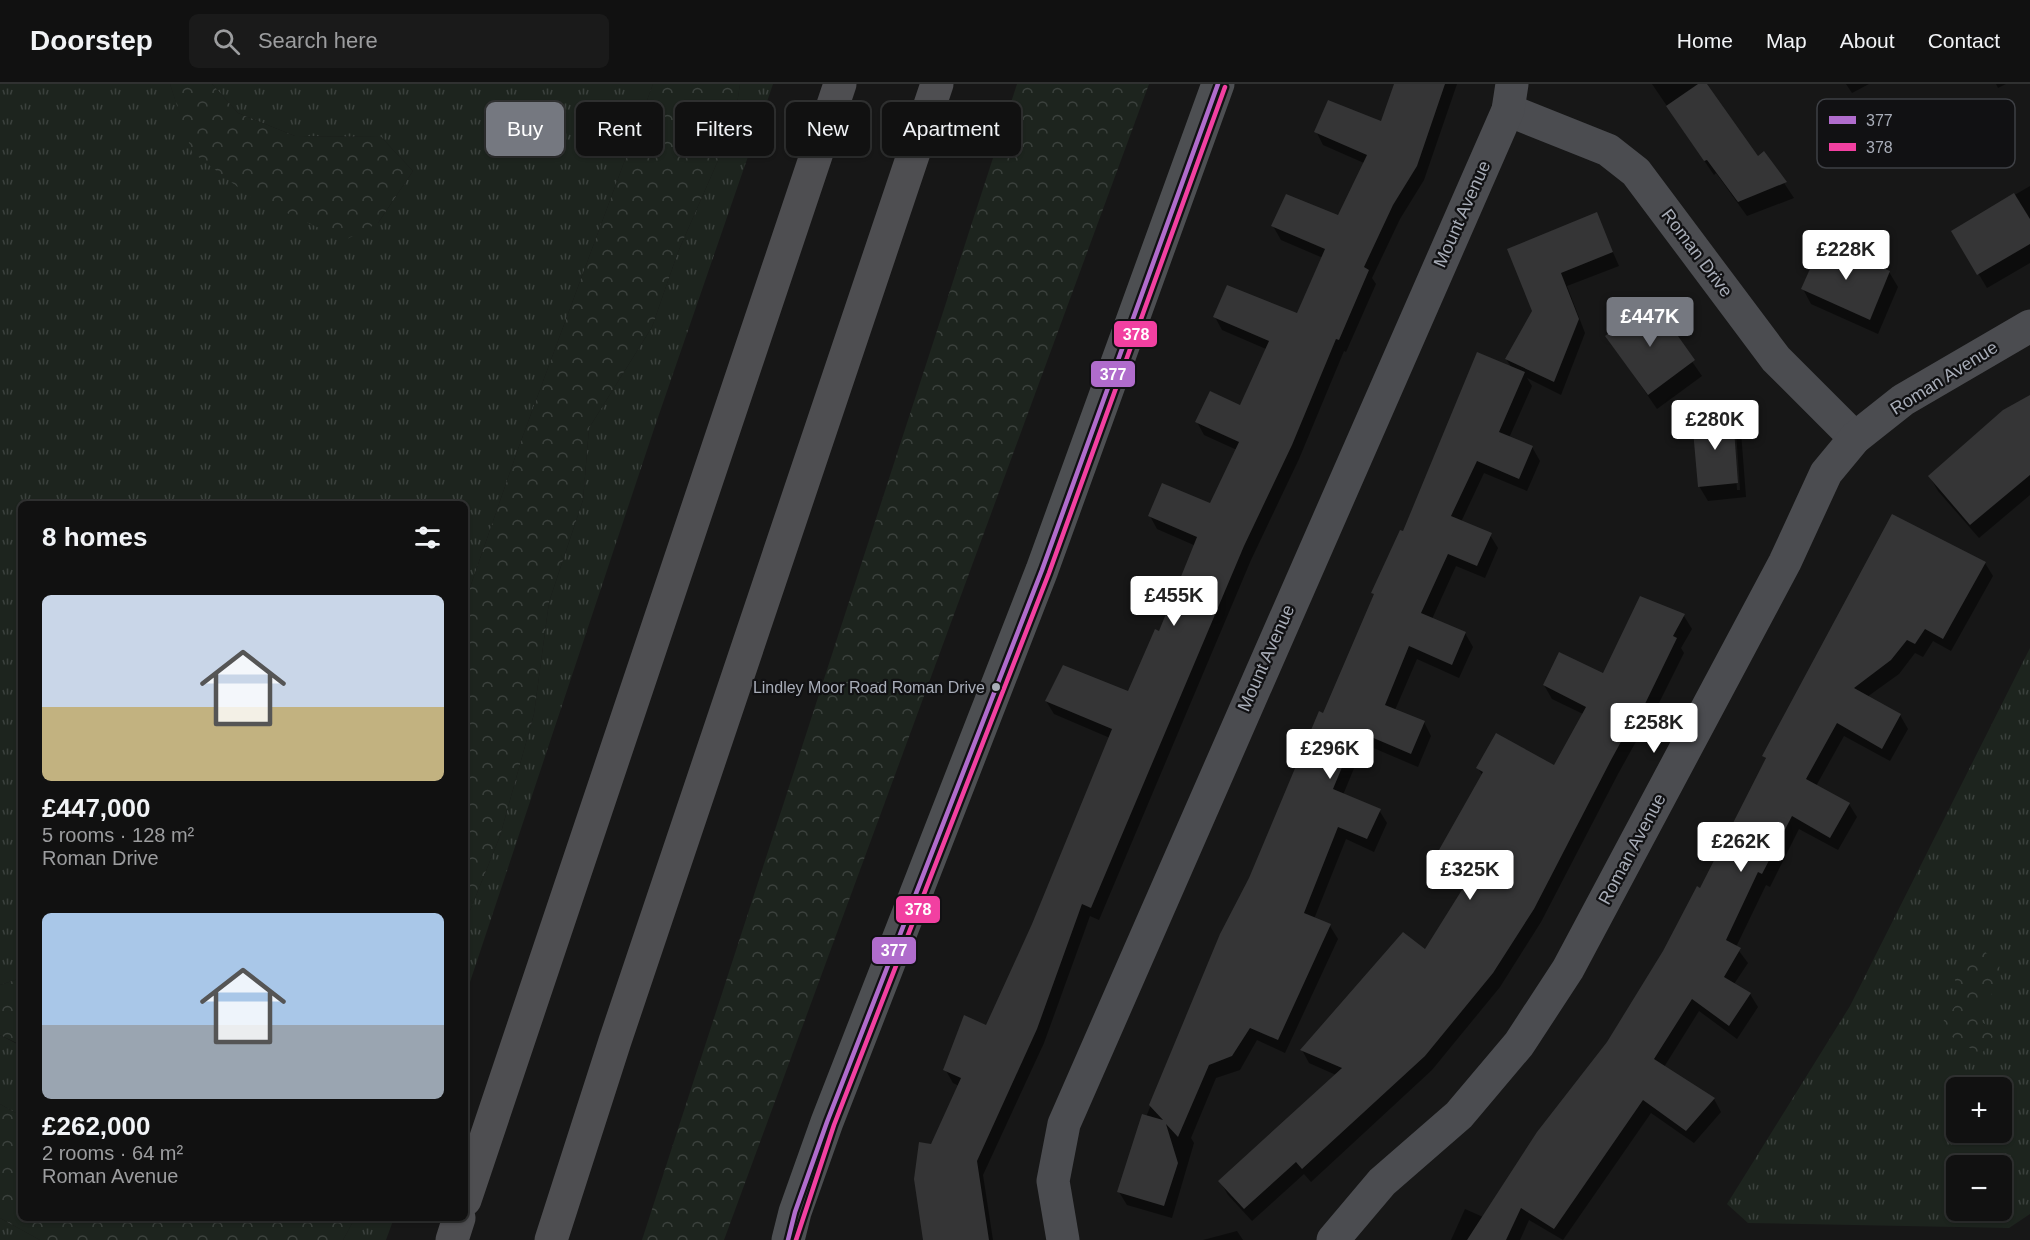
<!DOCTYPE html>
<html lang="en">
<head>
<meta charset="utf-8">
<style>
  body { margin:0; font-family:Arial,sans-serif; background:#1a1a1a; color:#f1f3f6; height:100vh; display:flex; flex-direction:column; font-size:22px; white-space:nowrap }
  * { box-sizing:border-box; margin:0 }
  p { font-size:20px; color:#9c9d9f }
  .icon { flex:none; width:33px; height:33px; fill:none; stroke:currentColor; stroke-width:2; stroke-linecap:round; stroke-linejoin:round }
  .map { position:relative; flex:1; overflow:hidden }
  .panel { position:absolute; left:18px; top:417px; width:450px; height:720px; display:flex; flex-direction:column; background:#111; border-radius:9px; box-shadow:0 2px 4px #0004,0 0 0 2px #303131 }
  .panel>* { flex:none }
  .banner { position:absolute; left:486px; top:18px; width:570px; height:54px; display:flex; gap:12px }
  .fabs { position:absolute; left:1946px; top:993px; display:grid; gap:12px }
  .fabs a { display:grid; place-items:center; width:66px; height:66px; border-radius:9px; background:#111; box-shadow:0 2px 4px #0004,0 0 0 2px #303131; font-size:30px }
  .price { position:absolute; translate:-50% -51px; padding:0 14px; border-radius:6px; background:#fff; color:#222; font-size:20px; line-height:39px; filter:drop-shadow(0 2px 3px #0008) }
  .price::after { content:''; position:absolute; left:50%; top:36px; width:18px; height:14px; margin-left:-9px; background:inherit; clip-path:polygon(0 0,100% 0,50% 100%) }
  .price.on { background:#757880; color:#fff }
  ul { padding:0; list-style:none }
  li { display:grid; align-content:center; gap:12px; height:318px; padding:0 24px }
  li span { display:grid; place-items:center; height:186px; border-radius:9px; color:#555 }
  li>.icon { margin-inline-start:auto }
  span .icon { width:108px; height:108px; fill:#fffc; stroke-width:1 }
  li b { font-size:26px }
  h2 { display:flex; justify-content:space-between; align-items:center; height:72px; padding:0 24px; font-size:26px }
  .tag { padding:0 21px; border-radius:9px; background:#111; box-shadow:0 2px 4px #0004,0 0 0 2px #303131; font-size:21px; line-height:54px }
  .tag.on { background:#757880; color:#fff }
  header { display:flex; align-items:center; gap:36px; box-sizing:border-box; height:84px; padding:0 30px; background:#111; border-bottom:2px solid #303131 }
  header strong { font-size:28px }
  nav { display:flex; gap:33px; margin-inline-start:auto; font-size:21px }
  .search { width:420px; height:54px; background:#1a1a1a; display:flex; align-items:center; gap:15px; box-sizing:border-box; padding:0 21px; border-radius:9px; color:#9c9d9f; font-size:22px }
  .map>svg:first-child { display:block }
  .grass { fill:url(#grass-tufts); fill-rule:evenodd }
  .forest { fill:url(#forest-crowns) }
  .shadow { fill:#0007; fill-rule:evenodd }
  .building { fill:#353536 }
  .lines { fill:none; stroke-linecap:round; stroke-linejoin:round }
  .minor { stroke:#4b4c50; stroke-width:33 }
  .primary { stroke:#4d4f52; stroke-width:33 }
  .motorway { stroke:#4e4e51; stroke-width:33 }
  .bus-1-casing { stroke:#111113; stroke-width:9 }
  .bus-2-casing { stroke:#111113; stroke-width:9 }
  .bus-1 { stroke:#b06ccc; stroke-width:4.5 }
  .bus-2 { stroke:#f240a1; stroke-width:4.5 }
  .bus-dot { fill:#a8adb8; stroke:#111113; stroke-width:2 }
  .labels { text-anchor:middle; stroke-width:4.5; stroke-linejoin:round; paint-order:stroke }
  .bus-label { font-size:16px; fill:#a8adb8; stroke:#111113; text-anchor:end }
  .street-label { font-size:18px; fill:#a8adb8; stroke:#111113 }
  .key { fill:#111113; stroke:#3e4045; stroke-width:1.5 }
  .key-label { font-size:16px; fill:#a8adb8 }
  .line-badge { stroke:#111113; stroke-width:2 }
  .badge-label { font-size:16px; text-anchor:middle; font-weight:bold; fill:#fff }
</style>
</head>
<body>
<header>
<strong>Doorstep</strong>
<div class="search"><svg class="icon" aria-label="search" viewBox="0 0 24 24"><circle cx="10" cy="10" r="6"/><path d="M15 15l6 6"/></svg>Search here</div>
<nav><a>Home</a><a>Map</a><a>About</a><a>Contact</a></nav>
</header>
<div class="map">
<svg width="2030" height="1156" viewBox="0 0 2030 1156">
  <defs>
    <pattern id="grass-tufts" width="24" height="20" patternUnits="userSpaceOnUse" patternTransform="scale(1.5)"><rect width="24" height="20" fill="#1d241e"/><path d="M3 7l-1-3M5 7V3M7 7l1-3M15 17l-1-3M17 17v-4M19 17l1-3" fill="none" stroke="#3b413d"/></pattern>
    <pattern id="forest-crowns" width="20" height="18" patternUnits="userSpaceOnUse" patternTransform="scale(1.5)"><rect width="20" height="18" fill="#1d241e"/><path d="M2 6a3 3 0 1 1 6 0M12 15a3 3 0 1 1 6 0" fill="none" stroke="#3b413d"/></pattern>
  </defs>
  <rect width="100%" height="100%" fill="#171717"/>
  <g class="grass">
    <polygon points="0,0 170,0 193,68 378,139 413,87 381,53 295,52 238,29 212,0 653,0 518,365 465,518 465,420 21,420 21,894 0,901"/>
    <polygon points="740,0 773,0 655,342 465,913 465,839 500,752 534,630 549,518 583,416 589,344 652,243 678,168 734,40"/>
    <path d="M2030 564V1130L2009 1144 1748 1139 1727 1120 1850 922ZM1956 1004H2001V1048H1956ZM1956 1082H2001V1126H1956Z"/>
    <polygon points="0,951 21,962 21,1032 0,1020"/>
    <polygon points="0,1134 40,1156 0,1156"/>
    <polygon points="355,1134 394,1134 386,1156 343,1156"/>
  </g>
  <g class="forest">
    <polygon points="170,0 212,0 238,29 295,52 381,53 413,87 378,139 345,156 248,111 192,68"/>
    <polygon points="653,0 740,0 734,40 678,168 652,243 589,344 583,416 549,518 534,630 500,752 465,839 465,518 518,365"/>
    <polygon points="1017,0 1149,0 724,1156 642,1156"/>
    <path d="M1984 867 1999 880 2001 897 1975 933 1996 948 1981 971 1938 944 1959 917C1953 888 1948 873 1984 867Z"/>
    <polygon points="21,894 21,961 0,951 0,901"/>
    <polygon points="0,1020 21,1032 21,1134 355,1134 343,1156 40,1156 0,1134"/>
  </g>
  <g class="shadow">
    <polygon points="1395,0 1457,0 1424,96 1400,135 1372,194 1376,200 1346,268 1344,267 1299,375 1251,476 1099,836 1090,832 1044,959 983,1091 993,1156 924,1156 932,1061 959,1002 953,999 945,985 986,943 1033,840 1110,654 1054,630 1046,617 1129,609 1160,549 1196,462 1157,445 1150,432 1211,421 1237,366 1204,351 1197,338 1240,323 1266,265 1222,246 1215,233 1298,231 1323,174 1281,156 1273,142 1338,133 1364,79 1323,61 1316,47 1382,39"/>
    <polygon points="1652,0 1706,0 1758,74 1764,69 1794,114 1747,132 1716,89 1714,91"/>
    <polygon points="1846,0 1869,0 1852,9"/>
    <polygon points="1996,0 2006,0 1998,4"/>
    <polygon points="2030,102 2030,179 1987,204 1953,147"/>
    <polygon points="1596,130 1619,182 1567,202 1585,249 1561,311 1527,294 1532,302 1509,354 1532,363 1540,377 1527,407 1484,389 1461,438 1490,451 1498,464 1485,494 1456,482 1432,535 1465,549 1473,563 1459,594 1417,575 1395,626 1424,638 1431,652 1418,683 1364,660 1343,711 1379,726 1387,739 1374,768 1346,755 1314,835 1330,842 1338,855 1285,969 1257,956 1240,986 1216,994 1191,1054 1194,1059 1172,1134 1127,1121 1119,1108 1146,1033 1221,851 1251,795 1324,631 1375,512 1373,508 1403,449 1512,284 1506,275"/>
    <polygon points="1889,188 1898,203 1878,250 1811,220 1803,205"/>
    <polygon points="1652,220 1702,292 1657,325 1607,252"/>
    <polygon points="2030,311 2030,411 1979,454 1938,407 1930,393"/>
    <path d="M1732 334 1741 348 1746 413 1708 417 1699 402ZM1733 347H1736L1740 406H1737Z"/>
    <polygon points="1985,479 1993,492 1951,567 1933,557 1923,573 1915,569 1899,590 1867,613 1900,631 1908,645 1890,677 1844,652 1816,702 1849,720 1857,733 1838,766 1799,745 1770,803 1766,801 1736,863 1748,879 1734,900 1750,910 1758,923 1737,955 1699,927 1664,983 1714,1015 1721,1028 1694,1059 1651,1029 1563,1156 1529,1136 1520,1156 1451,1156 1465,1125 1483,1133 1608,958 1701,806 1767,676 1764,672"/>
    <polygon points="1684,532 1692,545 1681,564 1684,569 1650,637 1648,636 1618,690 1541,838 1500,903 1432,986 1311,1098 1304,1090 1252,1137 1228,1111 1220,1097 1336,991 1309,979 1302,966 1425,867 1468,800 1445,786 1437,773 1483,692 1478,684 1555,683 1583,630 1552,615 1544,601 1603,591"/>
    <polygon points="1237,1147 1243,1156 1203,1156"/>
  </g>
  <g class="building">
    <polygon points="1394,0 1445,0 1417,82 1393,121 1364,183 1369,186 1339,256 1336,255 1292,361 1244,462 1091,824 1082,820 1037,945 977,1077 989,1156 923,1156 914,1095 919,1058 931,1060 961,994 943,986 964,931 986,941 1032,840 1112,645 1045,617 1063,581 1128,607 1155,545 1159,547 1197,453 1148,432 1162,399 1210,419 1239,358 1195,338 1210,307 1240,321 1269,257 1213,233 1227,201 1297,229 1325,165 1271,142 1286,110 1338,131 1367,71 1314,48 1328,16 1381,37"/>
    <polygon points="1698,0 1707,0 1758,72 1764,67 1787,98 1738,118 1707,76 1704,77 1666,22"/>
    <polygon points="2014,109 2030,135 2030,160 1977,191 1951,147"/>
    <polygon points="1597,128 1613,168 1561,189 1579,235 1554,298 1505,275 1532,227 1507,165"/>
    <polygon points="1822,158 1890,187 1870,236 1801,205"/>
    <polygon points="1653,217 1695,276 1648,311 1605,252"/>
    <polygon points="1477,268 1525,288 1499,348 1533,362 1519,395 1477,377 1451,432 1492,449 1477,482 1448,470 1421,529 1466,548 1452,581 1409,562 1385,621 1425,637 1411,670 1357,647 1333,705 1381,725 1367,755 1338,743 1304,829 1331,840 1278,956 1250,944 1232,972 1209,981 1178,1053 1166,1040 1178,1079 1164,1122 1117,1108 1142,1030 1163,1036 1149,1021 1220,850 1249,794 1319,627 1323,629 1374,510 1371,509 1400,446 1403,447"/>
    <polygon points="2030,311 2030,391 1970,441 1928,392 2003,326"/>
    <polygon points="1733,332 1738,399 1698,403 1692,335"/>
    <polygon points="1892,430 1986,478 1943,555 1925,545 1915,560 1907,556 1891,576 1854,604 1901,630 1882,665 1837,639 1806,695 1850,719 1830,754 1792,732 1762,790 1758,788 1726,856 1741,864 1724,893 1751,909 1729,942 1692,915 1654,975 1715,1014 1686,1047 1643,1016 1554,1145 1521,1124 1506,1156 1467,1156 1537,1048 1607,958 1663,867 1697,802 1700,804 1766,674 1762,672"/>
    <polygon points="1640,512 1685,530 1673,552 1677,554 1643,624 1640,623 1611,676 1534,825 1493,889 1425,972 1302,1085 1296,1078 1244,1125 1218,1097 1342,984 1300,966 1403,848 1425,865 1470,793 1435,773 1483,688 1476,684 1496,649 1554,681 1586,623 1543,601 1559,568 1603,589"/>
  </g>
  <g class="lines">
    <g class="minor">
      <polyline points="1508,26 1608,66 1636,88 1776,275 1855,354"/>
      <polyline points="1063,1156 1053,1097 1064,1040 1508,26 1512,0"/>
      <polyline points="1333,1156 1382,1098 1459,1031 1519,960 1568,885 1785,478 1826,389 1855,354 1903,316 2030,242"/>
    </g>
    <polyline class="primary" points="788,1156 795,1128 827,1038 1042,486 1218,0"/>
    <g class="motorway">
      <polyline points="465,1116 840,0"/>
      <polyline points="452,1156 459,1134"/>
      <polyline points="551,1156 615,957 937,0"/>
    </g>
    <defs>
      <polyline id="bus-1" points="788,1156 795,1128 827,1038 1042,486 1218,0"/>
      <polyline id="bus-2" points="796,1156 834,1041 1049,489 1225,3"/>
    </defs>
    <use href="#bus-1" class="bus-1-casing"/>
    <use href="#bus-2" class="bus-2-casing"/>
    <use href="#bus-1" class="bus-1"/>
    <use href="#bus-2" class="bus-2"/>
  </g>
  <circle class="bus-dot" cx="996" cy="603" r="5"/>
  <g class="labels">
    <g class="bus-label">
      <text x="985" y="609">Lindley Moor Road Roman Drive</text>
    </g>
    <g class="street-label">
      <text transform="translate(1462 130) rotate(-66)" y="6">Mount Avenue</text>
      <text transform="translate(1697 169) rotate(53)" y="6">Roman Drive</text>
      <text transform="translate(1944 294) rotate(-32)" y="6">Roman Avenue</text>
      <text transform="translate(1266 574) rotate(-66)" y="6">Mount Avenue</text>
      <text transform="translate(1632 765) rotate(-62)" y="6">Roman Avenue</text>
    </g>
  </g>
  <rect x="1817" y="15" width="198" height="69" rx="9" class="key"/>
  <rect x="1829" y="32" width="27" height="8" fill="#b06ccc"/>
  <rect x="1829" y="59" width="27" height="8" fill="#f240a1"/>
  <g class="key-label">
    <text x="1866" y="42">377</text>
    <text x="1866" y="69">378</text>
  </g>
  <g class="line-badge">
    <rect x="1113" y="236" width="45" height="28" rx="6" fill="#f240a1"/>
    <rect x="1090" y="276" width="46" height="28" rx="6" fill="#b06ccc"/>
    <rect x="895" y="811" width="46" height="29" rx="6" fill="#f240a1"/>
    <rect x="871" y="852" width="46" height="29" rx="6" fill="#b06ccc"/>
  </g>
  <g class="badge-label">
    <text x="1136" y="256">378</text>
    <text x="1113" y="296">377</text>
    <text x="918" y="831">378</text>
    <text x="894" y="872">377</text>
  </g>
</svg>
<div class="fabs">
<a>+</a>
<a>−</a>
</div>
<b class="price" style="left:1846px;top:197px">£228K</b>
<b class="price on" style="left:1650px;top:264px">£447K</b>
<b class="price" style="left:1715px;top:367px">£280K</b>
<b class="price" style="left:1174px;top:543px">£455K</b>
<b class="price" style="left:1654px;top:670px">£258K</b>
<b class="price" style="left:1330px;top:696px">£296K</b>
<b class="price" style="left:1741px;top:789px">£262K</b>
<b class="price" style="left:1470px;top:817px">£325K</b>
<div class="banner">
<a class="tag on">Buy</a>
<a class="tag">Rent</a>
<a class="tag">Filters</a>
<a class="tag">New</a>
<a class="tag">Apartment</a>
</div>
<section class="panel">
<h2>8 homes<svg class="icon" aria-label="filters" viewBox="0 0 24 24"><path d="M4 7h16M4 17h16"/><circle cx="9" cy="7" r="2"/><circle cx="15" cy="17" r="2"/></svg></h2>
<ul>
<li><span style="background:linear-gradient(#c9d6e8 60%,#c2b280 0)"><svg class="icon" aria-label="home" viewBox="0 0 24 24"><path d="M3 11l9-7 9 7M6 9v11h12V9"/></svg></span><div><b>£447,000</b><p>5 rooms · 128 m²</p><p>Roman Drive</p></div></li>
<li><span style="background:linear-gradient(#a9c7e8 60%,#9aa5b1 0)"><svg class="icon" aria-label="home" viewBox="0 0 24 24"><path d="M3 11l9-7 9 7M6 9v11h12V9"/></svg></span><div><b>£262,000</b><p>2 rooms · 64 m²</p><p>Roman Avenue</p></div></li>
</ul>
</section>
</div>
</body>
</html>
